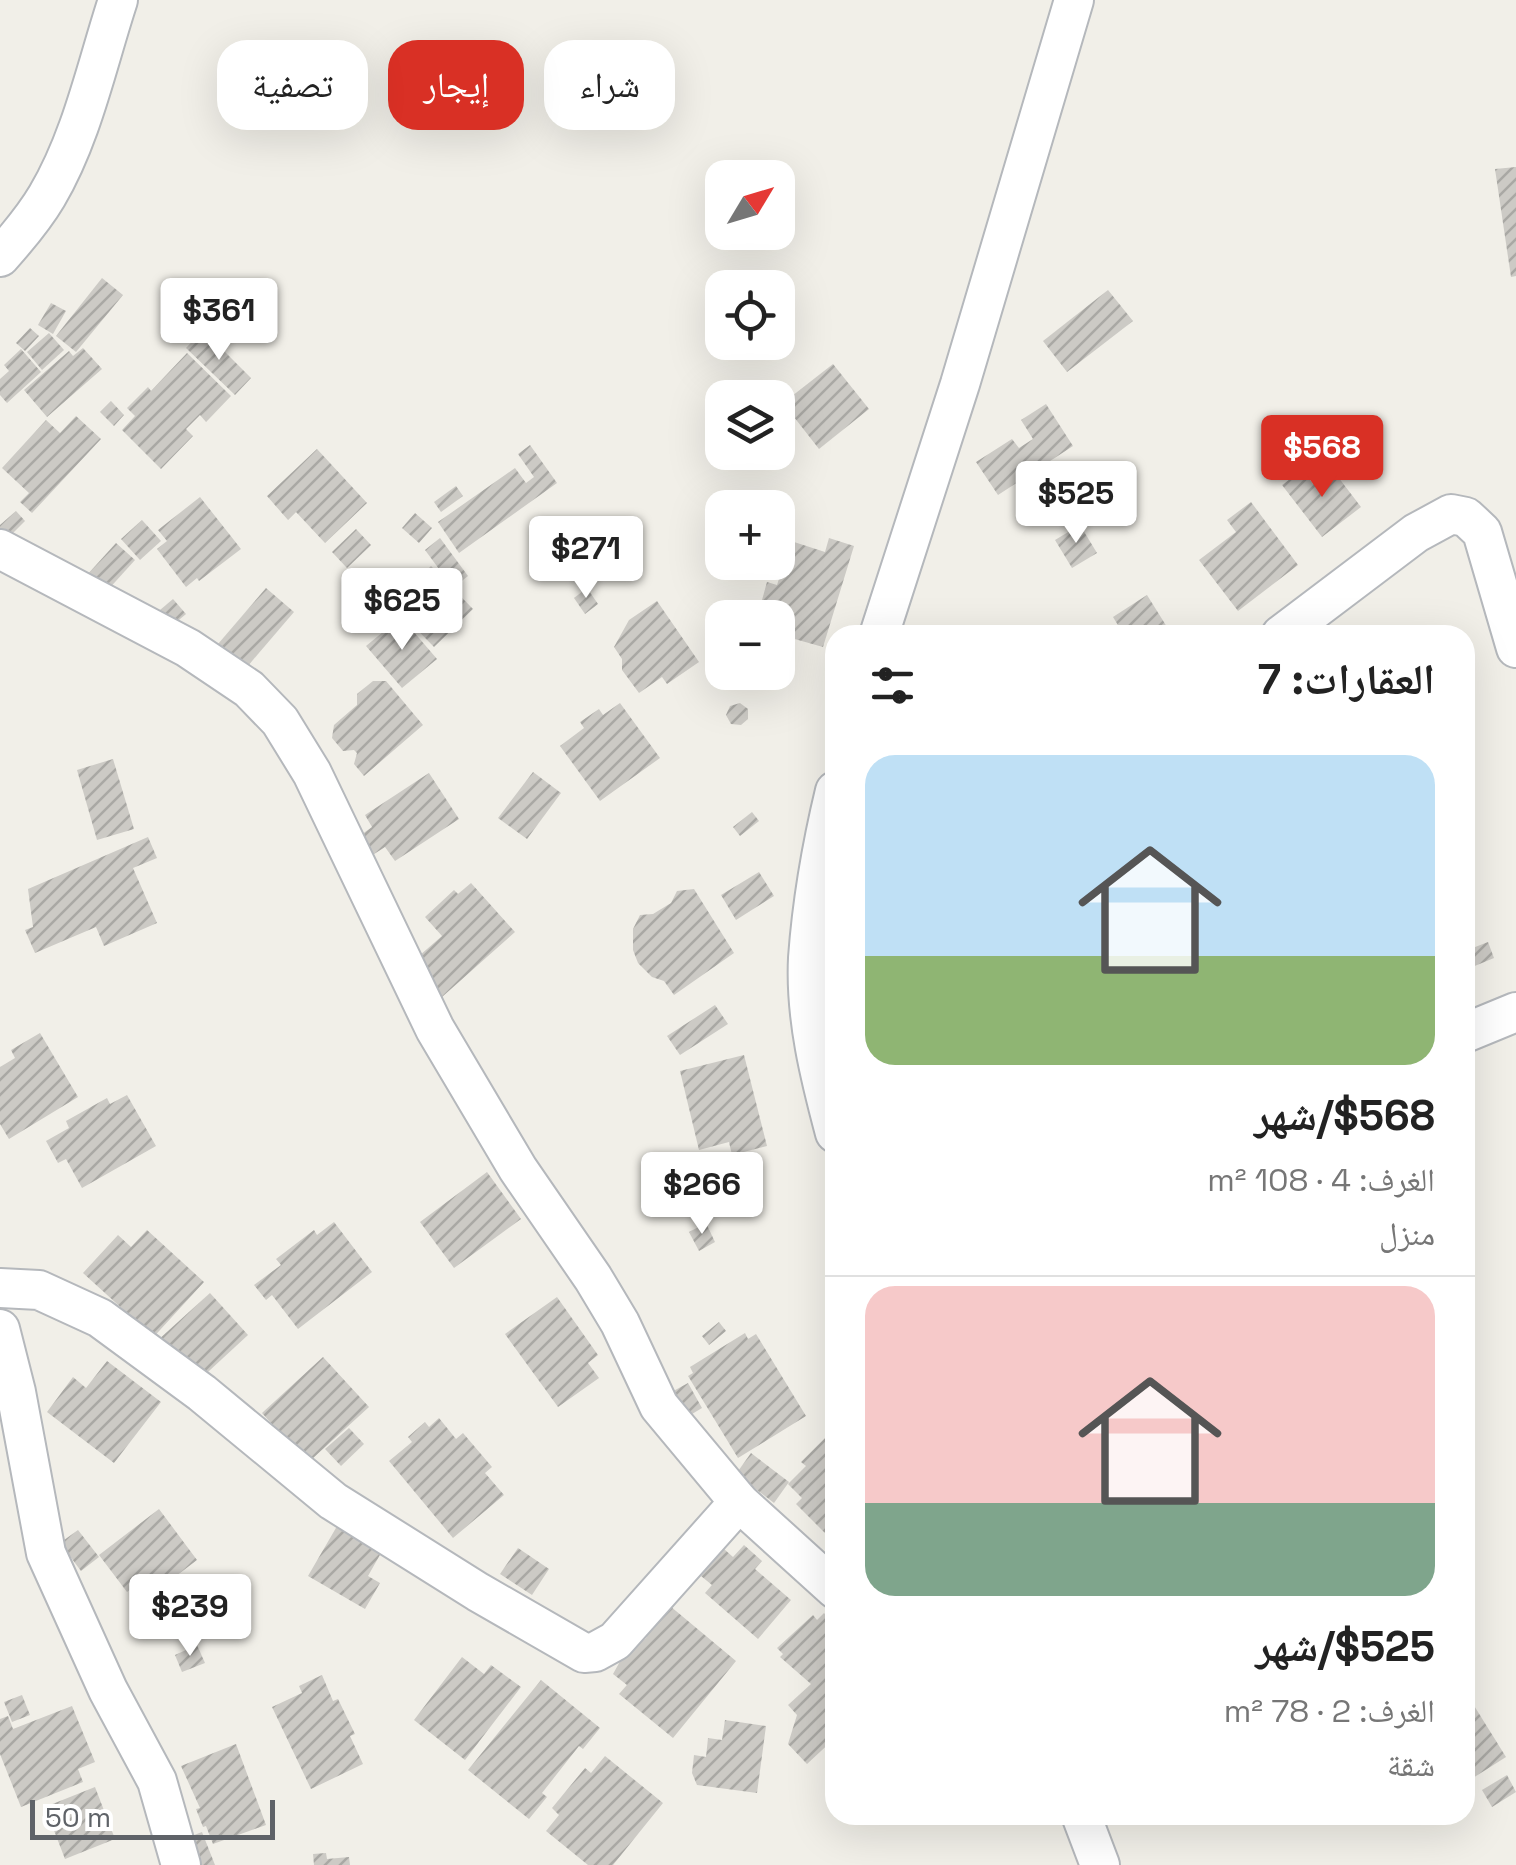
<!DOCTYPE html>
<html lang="ar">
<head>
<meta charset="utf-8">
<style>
  body { margin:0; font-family:"Space Grotesk","Noto Naskh Arabic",sans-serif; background:#f2f2f2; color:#222; direction:rtl; height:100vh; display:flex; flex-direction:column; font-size:38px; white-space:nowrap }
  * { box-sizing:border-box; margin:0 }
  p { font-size:32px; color:#767676 }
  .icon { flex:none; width:55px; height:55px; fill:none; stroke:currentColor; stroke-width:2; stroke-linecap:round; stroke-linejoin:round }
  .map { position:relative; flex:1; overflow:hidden; direction:ltr }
  .panel { position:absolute; left:825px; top:625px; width:650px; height:1200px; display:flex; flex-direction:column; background:#fff; border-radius:30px; box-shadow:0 10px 40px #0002; direction:rtl }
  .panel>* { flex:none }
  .hud { position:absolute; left:30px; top:40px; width:645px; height:90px; direction:rtl; display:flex; gap:20px }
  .needle { width:65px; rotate:52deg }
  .tools { position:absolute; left:705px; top:160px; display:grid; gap:20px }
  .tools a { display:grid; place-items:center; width:90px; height:90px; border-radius:20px; background:#fff; box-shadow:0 10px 40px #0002; font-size:50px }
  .scale { position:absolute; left:30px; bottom:25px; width:245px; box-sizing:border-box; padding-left:10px; border:5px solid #5f6368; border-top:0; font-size:28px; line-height:35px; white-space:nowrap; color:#5f6368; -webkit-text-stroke:8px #fff; paint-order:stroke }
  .price { position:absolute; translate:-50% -85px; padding:0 22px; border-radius:10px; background:#fff; color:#222; font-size:32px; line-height:65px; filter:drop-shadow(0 2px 5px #0008) }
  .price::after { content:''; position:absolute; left:50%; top:60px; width:30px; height:22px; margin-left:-15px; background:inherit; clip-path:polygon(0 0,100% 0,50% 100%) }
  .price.selected { background:#d93025; color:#fff }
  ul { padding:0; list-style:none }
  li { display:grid; align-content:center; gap:20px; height:530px; padding:0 40px }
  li+li { border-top:2px solid #e0e0e0 }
  li span { display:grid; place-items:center; height:310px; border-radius:30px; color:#555 }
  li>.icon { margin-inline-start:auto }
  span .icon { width:180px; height:180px; fill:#fffc; stroke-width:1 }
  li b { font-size:42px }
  h2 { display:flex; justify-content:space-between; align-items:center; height:120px; padding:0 40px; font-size:42px }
  .pill { padding:0 35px; border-radius:30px; background:#fff; box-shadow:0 10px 40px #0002; font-size:35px; line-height:90px }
  .pill.selected { background:#d93025; color:#fff }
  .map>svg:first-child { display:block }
  .building { fill:url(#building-hatch) }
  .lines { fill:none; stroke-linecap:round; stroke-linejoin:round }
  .street-casing { stroke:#b5b8bc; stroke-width:42 }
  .street { stroke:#fff; stroke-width:38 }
</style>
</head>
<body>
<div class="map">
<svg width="1516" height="1865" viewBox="0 0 1516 1865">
  <defs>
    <pattern id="building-hatch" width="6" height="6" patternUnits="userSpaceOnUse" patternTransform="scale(2.5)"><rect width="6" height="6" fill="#cccac5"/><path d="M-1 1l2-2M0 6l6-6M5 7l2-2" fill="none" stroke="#a9a8a4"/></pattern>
  </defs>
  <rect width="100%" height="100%" fill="#f1efe8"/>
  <g class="building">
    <polygon points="1516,167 1516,276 1511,277 1495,169"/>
    <polygon points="102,278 123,295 76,352 56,336"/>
    <polygon points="1108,290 1133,321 1067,372 1043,341"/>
    <polygon points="51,303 66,311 53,334 38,325"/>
    <polygon points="30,328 39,336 25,351 16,343"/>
    <polygon points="203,330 251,378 235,395 186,348"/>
    <polygon points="49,333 64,350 42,370 27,352"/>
    <polygon points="83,348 102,369 47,417 24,390 69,351 73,356"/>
    <polygon points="21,349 41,372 7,403 0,395 0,379 9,371 4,365"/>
    <polygon points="187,353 231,396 206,422 200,415 186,429 193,436 161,469 122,430 135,416 127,408 148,387 151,391"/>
    <polygon points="833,364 869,409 819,449 783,403"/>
    <polygon points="111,401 124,415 114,426 100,412"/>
    <polygon points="1046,404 1073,446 998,495 976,462 1012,439 1019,448 1033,439 1021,420"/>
    <polygon points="76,416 101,439 32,513 20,502 29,493 2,468 46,420 60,433"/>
    <polygon points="530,445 557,483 459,553 438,522 515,468 526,483 534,477 518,454"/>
    <polygon points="317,449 367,503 325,543 296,512 288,520 267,496"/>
    <polygon points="1332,469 1361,507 1322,537 1282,485 1302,470 1313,484"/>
    <polygon points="456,486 463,496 441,512 434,502"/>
    <polygon points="200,497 241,549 199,581 197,578 186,587 157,549 167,541 158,530"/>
    <polygon points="1251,502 1298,565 1238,611 1199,560 1236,532 1227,520"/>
    <polygon points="16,511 25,521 7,539 0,532 0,525"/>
    <polygon points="415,513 432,528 419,543 402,528"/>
    <polygon points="142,520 161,541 140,560 121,539"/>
    <polygon points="1080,525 1097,553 1072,568 1055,540"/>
    <polygon points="356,529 371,545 347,568 332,552"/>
    <polygon points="440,538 468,576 453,588 425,550"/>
    <polygon points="829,538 854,546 823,647 784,636 787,627 778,624 778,618 757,618 767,582 777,585 791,541 825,552"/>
    <polygon points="116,543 135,560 106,592 87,575"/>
    <polygon points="431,566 473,609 434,647 392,604"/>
    <polygon points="266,588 294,612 246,668 218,644"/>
    <polygon points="587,588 598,604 585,614 574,598"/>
    <polygon points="1147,595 1172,635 1124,635 1113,617"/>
    <polygon points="173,599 186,614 173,625 160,610"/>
    <polygon points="657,601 699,662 667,684 662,677 639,693 622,670 622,659 614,647 629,620"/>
    <polygon points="401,617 437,659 402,688 366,646"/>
    <polygon points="373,681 386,681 423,725 364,776 354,764 357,753 354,750 343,751 332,738 334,725 357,705 357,694"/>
    <polygon points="620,703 660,758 600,801 560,746 584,728 580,722 599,709 603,715"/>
    <polygon points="740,703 748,709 748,719 741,725 731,724 726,715 730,706"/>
    <polygon points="113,759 134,829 97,840 77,770"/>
    <polygon points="533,772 561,793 527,839 498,818"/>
    <polygon points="429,773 459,819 395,861 385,847 371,856 358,837 372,827 365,815"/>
    <polygon points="752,812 759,821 740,836 733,827"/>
    <polygon points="148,837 157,858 133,868 157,923 104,946 96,927 35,953 25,930 33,927 28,889"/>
    <polygon points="759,872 774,896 736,920 721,895"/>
    <polygon points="471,883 515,932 442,997 412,962 442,936 425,917 454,890 458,894"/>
    <polygon points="694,889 734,953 674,995 664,981 652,977 638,963 633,950 633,929 640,915 653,914 671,903 677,891"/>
    <polygon points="1488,942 1494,958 1465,970 1465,951"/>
    <polygon points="715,1005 728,1024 680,1055 667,1036"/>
    <polygon points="40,1033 78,1097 9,1139 0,1124 0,1067 15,1058 11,1050"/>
    <polygon points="744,1055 767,1146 732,1155 729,1142 699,1150 680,1071"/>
    <polygon points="127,1095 156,1146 82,1188 66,1159 58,1163 46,1141 69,1128 66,1121 107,1098 110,1104"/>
    <polygon points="487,1172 521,1219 454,1268 420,1222"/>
    <polygon points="334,1222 372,1272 298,1329 272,1295 266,1300 254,1285 281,1265 276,1259 314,1230 317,1235"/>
    <polygon points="706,1223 715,1242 699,1251 689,1232"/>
    <polygon points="147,1230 204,1282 149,1342 124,1319 128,1314 83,1273 118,1235 131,1247"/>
    <polygon points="210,1293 248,1335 196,1383 157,1341"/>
    <polygon points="557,1297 598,1355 588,1363 599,1378 558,1407 505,1334"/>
    <polygon points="719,1322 726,1331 709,1345 702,1336"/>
    <polygon points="745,1333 748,1339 756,1334 806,1416 738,1458 688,1376 693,1373 690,1367"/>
    <polygon points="323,1357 369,1407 300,1470 296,1451 262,1413"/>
    <polygon points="107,1361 161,1402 114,1463 47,1412 73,1377 86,1388"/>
    <polygon points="688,1383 702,1408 682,1420 668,1394"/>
    <polygon points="439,1418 456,1439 463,1433 492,1467 485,1473 504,1495 453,1538 389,1461 412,1442 408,1437 425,1422 429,1427"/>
    <polygon points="349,1428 364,1444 341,1466 325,1449"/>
    <polygon points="825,1438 835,1448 835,1530 832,1528 826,1534 796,1504 802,1498 788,1484 806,1466 801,1462"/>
    <polygon points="751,1453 789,1482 774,1503 736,1474"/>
    <polygon points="159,1509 197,1560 159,1589 149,1576 127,1592 99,1555"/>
    <polygon points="340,1521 385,1546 368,1576 380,1583 365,1609 308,1576"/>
    <polygon points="78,1530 99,1557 81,1571 60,1543"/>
    <polygon points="744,1545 762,1561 755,1569 791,1600 758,1639 705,1593 712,1585 701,1576 711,1557 724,1549 733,1557"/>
    <polygon points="518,1548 549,1569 532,1595 500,1574"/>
    <polygon points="670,1606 736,1661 673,1738 619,1694 627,1685 613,1674 623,1656 646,1638 653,1622"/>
    <polygon points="824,1613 835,1625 835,1738 807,1764 788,1744 797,1715 788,1705 811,1684 780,1657 783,1654 777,1648 813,1615 817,1620"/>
    <polygon points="197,1645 205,1663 182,1672 175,1655"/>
    <polygon points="462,1657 484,1674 491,1665 521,1687 465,1760 414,1720"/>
    <polygon points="322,1675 333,1701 338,1699 355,1734 350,1736 363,1764 311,1789 272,1707 302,1693 299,1686"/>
    <polygon points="541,1680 600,1728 583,1749 579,1746 542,1793 547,1797 529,1819 468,1770"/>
    <polygon points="22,1695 30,1715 12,1722 4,1702"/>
    <polygon points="1473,1704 1506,1757 1465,1783 1465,1709"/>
    <polygon points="72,1706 95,1762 78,1769 83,1782 21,1807 0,1754 0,1719 8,1716 13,1729"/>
    <polygon points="725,1720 766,1726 757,1793 697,1785 692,1773 694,1755 706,1757 708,1738 722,1740"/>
    <polygon points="236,1744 266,1825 213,1844 206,1826 203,1827 196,1809 200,1808 181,1766"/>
    <polygon points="605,1756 663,1803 613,1865 588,1865 546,1831 559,1815 552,1808 585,1768 591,1773"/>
    <polygon points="1507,1775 1516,1792 1492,1807 1482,1790"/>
    <polygon points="95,1787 115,1839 65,1859 45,1807"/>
    <polygon points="202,1832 215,1865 185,1865 176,1842"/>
    <polygon points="326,1853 327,1859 349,1857 350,1865 314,1865 313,1854"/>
  </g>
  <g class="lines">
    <defs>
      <g id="street">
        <path d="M0 257C17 238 34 218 47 196 82 137 97 64 118 0"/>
        <polyline points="0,549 188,648 249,689 280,721 312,773 435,1029 518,1169 593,1278 620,1323 659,1406 739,1502 835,1589"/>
        <polyline points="879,635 960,384 1074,0"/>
        <polyline points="1281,635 1416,533 1451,514 1466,517 1482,532 1516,648"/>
        <path d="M835 791C822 845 812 903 808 958 805 1017 820 1077 835 1133"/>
        <polyline points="1465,1033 1516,1012"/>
        <polyline points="0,1288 39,1290 100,1318 202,1393 333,1501 478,1592 584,1653 595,1652 615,1641 739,1502"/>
        <polyline points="0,1329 16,1392 46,1553 108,1690 157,1781 181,1865"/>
        <polyline points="1081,1815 1100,1865"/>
      </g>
    </defs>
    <use href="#street" class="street-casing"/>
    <use href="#street" class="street"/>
  </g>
</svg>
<div class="tools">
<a><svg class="needle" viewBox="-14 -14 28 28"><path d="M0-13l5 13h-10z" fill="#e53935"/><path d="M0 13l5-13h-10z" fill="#767676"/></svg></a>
<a><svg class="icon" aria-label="locate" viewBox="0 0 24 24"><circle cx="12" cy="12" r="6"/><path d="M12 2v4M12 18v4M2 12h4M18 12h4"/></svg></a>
<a><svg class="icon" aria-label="layers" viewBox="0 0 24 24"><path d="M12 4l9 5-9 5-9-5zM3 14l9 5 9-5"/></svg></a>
<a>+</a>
<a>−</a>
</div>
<div class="scale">50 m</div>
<b class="price" style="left:219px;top:363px">$361</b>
<b class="price selected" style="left:1322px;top:500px">$568</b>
<b class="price" style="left:1076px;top:546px">$525</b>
<b class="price" style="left:586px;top:601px">$271</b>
<b class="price" style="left:402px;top:653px">$625</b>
<b class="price" style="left:702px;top:1237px">$266</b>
<b class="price" style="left:190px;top:1659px">$239</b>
<div class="hud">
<a class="pill">شراء</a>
<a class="pill selected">إيجار</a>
<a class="pill">تصفية</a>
</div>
<section class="panel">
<h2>العقارات: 7<svg class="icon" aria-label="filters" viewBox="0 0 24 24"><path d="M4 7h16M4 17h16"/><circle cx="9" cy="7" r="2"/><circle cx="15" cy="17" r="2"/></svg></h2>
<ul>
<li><span style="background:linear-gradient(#bfe0f5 65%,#8fb573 0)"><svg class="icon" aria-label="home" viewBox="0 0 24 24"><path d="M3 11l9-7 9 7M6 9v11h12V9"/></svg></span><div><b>$568/شهر</b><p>الغرف: 4 · 108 m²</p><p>منزل</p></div></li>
<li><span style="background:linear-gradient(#f6c9c9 70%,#7fa58c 0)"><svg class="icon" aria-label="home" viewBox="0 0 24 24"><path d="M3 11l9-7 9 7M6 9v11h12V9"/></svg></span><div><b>$525/شهر</b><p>الغرف: 2 · 78 m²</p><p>شقة</p></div></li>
</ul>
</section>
</div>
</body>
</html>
